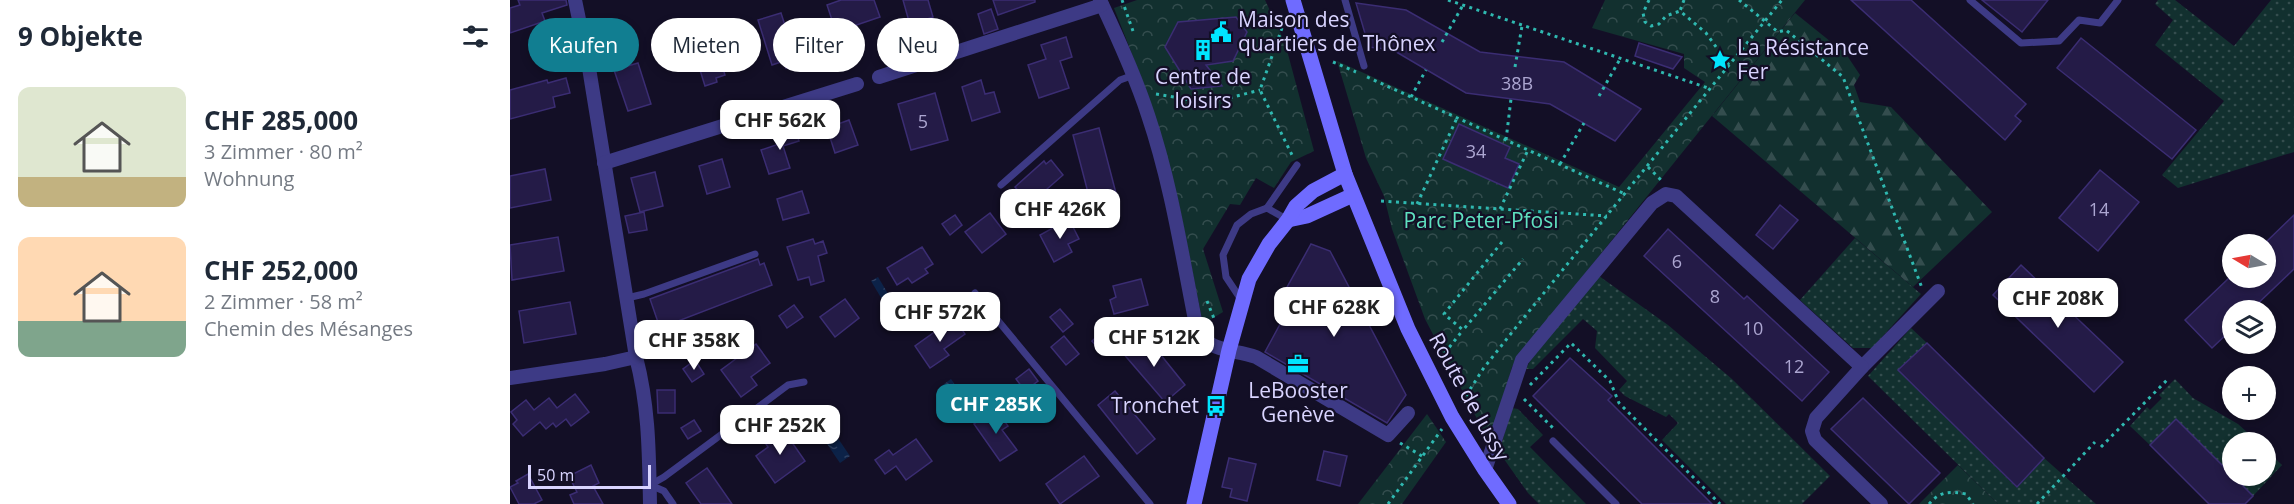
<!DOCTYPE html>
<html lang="de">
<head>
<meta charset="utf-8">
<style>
  body { margin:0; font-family:"Open Sans",sans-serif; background:#f2f2f3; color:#1f2937; height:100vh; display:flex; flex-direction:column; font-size:22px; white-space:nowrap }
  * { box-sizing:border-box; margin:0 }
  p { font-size:20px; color:#747a83 }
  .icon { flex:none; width:33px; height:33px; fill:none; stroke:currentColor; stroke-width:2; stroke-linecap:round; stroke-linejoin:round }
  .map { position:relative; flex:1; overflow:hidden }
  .sheet { display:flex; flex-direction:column; background:#fff; width:510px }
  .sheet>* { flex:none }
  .banner { position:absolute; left:18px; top:18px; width:570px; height:54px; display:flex; gap:12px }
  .needle { width:39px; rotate:280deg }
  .buttons { position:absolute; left:1712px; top:234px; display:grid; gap:12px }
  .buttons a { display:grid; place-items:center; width:54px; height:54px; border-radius:50%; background:#fff; box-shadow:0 3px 9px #0003; font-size:30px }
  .scale { position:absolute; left:18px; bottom:15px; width:123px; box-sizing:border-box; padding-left:6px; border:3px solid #d9d4ff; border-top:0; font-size:16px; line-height:21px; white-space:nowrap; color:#d9d4ff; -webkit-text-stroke:4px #130f26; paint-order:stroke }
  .price { position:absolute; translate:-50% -51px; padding:0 14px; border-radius:12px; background:#fff; color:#222; font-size:20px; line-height:39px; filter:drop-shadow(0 2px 3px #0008) }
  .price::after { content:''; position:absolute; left:50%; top:36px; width:18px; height:14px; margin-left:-9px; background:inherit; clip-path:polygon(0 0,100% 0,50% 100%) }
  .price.selected { background:#117e91; color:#fff }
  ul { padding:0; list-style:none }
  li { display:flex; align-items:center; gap:18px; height:150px; padding:0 18px }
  li span { display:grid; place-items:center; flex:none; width:168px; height:120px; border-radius:12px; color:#555 }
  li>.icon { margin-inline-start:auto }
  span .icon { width:72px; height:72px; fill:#fffc; stroke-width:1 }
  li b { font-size:26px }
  h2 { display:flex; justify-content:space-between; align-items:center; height:72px; padding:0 18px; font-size:26px }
  .chip { padding:0 21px; border-radius:27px; background:#fff; box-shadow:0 3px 9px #0003; font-size:21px; line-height:54px }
  .chip.selected { background:#117e91; color:#fff }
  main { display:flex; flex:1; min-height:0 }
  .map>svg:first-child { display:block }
  .grass { fill:url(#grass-dots) }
  .forest { fill:url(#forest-firs) }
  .park { fill:url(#park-crowns) }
  .water { fill:url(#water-ripples) }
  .building { fill:#241b47; stroke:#3b2d73; stroke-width:1.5 }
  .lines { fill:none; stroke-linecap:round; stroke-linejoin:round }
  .path { stroke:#2fb8b0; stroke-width:3; stroke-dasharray:3 4.5; stroke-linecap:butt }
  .lane { stroke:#3d3a85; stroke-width:7 }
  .street { stroke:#3d3a85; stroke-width:14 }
  .secondary { stroke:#6f6bff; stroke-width:15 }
  .labels { text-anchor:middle; stroke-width:4.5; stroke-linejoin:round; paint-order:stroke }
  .number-label { font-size:18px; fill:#aca6d1 }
  .poi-label { font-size:21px; fill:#d9d4ff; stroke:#130f26; text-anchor:start }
  .park-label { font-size:21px; fill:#5fe0c0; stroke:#130f26 }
  .street-label { font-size:21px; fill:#d9d4ff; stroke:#130f26 }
</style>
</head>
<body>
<main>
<section class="sheet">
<h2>9 Objekte<svg class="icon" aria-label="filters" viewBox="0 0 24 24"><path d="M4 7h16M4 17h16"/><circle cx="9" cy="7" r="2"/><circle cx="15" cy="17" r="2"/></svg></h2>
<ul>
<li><span style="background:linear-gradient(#dfe7d0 75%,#c2b280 0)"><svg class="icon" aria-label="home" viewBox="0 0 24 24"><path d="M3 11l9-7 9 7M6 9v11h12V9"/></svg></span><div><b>CHF 285,000</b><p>3 Zimmer · 80 m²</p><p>Wohnung</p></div></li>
<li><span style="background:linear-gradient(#ffd9b3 70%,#7fa58c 0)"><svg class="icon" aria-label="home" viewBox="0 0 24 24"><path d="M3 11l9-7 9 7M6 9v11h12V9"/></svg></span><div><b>CHF 252,000</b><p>2 Zimmer · 58 m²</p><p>Chemin des Mésanges</p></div></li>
</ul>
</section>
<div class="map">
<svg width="1784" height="504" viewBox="0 0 1784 504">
  <defs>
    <pattern id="grass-dots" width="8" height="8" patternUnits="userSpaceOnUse" patternTransform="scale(1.5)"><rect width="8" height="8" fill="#12302f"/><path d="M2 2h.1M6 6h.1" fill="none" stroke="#344d4e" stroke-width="1.8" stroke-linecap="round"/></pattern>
    <pattern id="forest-firs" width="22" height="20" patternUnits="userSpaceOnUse" patternTransform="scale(1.5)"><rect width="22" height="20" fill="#12302f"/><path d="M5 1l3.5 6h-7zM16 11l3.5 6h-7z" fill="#344d4e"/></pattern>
    <pattern id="park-crowns" width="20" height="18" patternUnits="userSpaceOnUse" patternTransform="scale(1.5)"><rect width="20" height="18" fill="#12302f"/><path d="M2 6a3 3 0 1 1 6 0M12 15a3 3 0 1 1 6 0" fill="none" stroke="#344d4e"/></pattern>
    <pattern id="water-ripples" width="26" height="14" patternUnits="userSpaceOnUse" patternTransform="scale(1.5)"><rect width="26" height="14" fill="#0c2248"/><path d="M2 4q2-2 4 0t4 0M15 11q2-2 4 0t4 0" fill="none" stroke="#2f4163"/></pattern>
  </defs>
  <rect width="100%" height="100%" fill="#130f26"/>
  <g class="grass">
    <polygon points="1648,0 1665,0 1724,46 1761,0 1784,0 1784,152 1668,188 1652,175 1714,101 1645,45 1663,20 1645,4"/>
    <polygon points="1345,238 1411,294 1362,348 1343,348 1290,300"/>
    <polygon points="1089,276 1158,325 1222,379 1320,476 1292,504 1216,504 1152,440 1168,423 1159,414 1156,417 1115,396 1109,390 1117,381 1085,348 1087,331 1073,319 1023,369 1016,369 1021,359"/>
    <polygon points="1401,328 1417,343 1388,370 1506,487 1534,458 1586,504 1488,504 1358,376"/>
    <polygon points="1665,379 1683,398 1728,424 1748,442 1722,442 1722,475 1666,420 1640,445 1620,426 1637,407 1640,410 1652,398 1649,395"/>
    <polygon points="1002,408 1008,409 1033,435 1020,447 1076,504 1029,504 1018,493 989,452"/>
    <polygon points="1755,449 1772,465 1743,496 1723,476 1755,476"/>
  </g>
  <polygon class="forest" points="1285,13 1336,54 1350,75 1344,85 1350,102 1381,107 1482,212 1403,287 1202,116"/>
  <g class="park">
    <polygon points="627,0 755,0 775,43 804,151 781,162 764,188 746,178 730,205 720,204 693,249 713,312 693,324 669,204 633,82 604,8"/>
    <polygon points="1095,0 1295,0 1015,348 1002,367 985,424 977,438 915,319 882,229 874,196 856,158 827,61 1109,187 1195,82 1174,68 1174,54 1082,28"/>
    <polygon points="917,414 936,442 892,504 848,504"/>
    <polygon points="1448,465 1488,504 1409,504"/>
  </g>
  <g class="water">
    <polygon points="368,277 383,302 376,306 361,281"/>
    <polygon points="441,379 457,401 445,409 430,387"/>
    <polygon points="327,437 340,456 330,463 317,444"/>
  </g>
  <g class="building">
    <polygon points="8,0 56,0 57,5 32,13 35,21 0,33 0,8 10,5"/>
    <polygon points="331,0 364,0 370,17 326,32 317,5"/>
    <polygon points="393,0 418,0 423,17 400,25"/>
    <polygon points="483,0 525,0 525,2 488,15"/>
    <polygon points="1341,0 1401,0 1516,104 1505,116 1511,121 1495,140"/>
    <polygon points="1472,0 1538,0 1512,32"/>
    <polygon points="846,3 896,10 970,52 1054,62 1131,109 1105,141 1040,104 956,93 883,50 859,47"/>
    <polygon points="481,9 488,29 474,34 468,14"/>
    <polygon points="271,13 280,41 287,39 294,62 276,68 274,61 262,65 248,20"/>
    <polygon points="726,17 737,32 723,61 696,65 712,86 681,89 655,47 668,22"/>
    <polygon points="202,34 215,75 206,78 207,82 195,86 181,41"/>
    <polygon points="556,37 562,57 550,61 559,88 529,98 518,65 536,59 531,45"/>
    <polygon points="1571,38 1686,130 1662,159 1547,68"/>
    <polygon points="1129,43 1172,57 1163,69 1125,56"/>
    <polygon points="128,63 141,104 118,111 104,70"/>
    <polygon points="56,78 60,93 43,97 45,107 0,119 0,90 37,80 38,83"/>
    <polygon points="471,80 475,94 484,92 490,112 462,121 452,87"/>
    <polygon points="425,93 438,140 401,150 388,104"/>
    <polygon points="339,120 348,145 325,153 317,128"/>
    <polygon points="949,124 1000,147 995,158 1009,164 998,188 933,159"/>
    <polygon points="284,125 289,141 273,146 280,168 259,174 251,150 272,143 269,130"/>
    <polygon points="589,128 608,201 582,208 563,135"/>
    <polygon points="212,159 220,187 197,194 189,166"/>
    <polygon points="541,160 553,175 520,204 505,187 534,161 536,164"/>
    <polygon points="35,169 41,200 0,208 0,176"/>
    <polygon points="1590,170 1629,202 1588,251 1549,218"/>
    <polygon points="145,172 153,206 130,212 121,178"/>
    <polygon points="292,191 299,213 273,220 267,199"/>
    <polygon points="1270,205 1288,220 1263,249 1246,235"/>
    <polygon points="134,212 137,230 119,233 115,216"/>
    <polygon points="480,213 496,234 472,253 455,232"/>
    <polygon points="445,215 452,225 440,235 432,224"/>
    <polygon points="1784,215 1784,269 1741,310 1722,310 1722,329 1702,348 1675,320 1719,278 1755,278 1755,243"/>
    <polygon points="559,219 569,239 558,244 562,252 544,262 530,235"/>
    <polygon points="1158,229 1234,299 1237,296 1319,372 1292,401 1134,256"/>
    <polygon points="48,237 54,271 2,280 0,245"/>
    <polygon points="303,239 305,244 313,241 317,253 308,256 314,281 301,285 299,277 288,280 277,247"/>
    <polygon points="801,244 820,251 896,395 877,423 755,352 776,313 766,307"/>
    <polygon points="412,247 423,264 415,269 418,273 402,283 398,278 387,285 377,268"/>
    <polygon points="248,259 250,265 254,263 262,285 150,328 140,299"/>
    <polygon points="1511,265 1613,362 1584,392 1483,295"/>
    <polygon points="631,279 638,305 604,314 600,300 606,297 603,286"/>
    <polygon points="335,299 349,318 325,337 310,317"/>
    <polygon points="60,302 66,334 14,343 9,311"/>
    <polygon points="284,305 293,317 277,328 269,316"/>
    <polygon points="550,309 563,324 553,332 540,317"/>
    <polygon points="444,318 455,334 434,349 439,355 420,368 405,346"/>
    <polygon points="592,332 603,344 592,353 582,341"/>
    <polygon points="634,334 675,385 655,402 612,352"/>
    <polygon points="554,336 569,354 556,365 541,347"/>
    <polygon points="1417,343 1534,458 1507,487 1388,370"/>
    <polygon points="246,344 260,363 241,377 247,385 231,397 211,370"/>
    <polygon points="1060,358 1102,396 1098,400 1202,504 1132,504 1023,396"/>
    <polygon points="185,360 194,374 182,382 173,369"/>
    <polygon points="519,369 528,381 515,391 506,379"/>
    <polygon points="147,390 165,390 165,413 148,413"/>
    <polygon points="605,391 645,439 627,454 588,405"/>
    <polygon points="65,394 79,412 61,426 56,419 46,427 43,423 36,429 30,422 13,436 3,424 7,420 1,412 16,400 24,410 39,398 47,408"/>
    <polygon points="1353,398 1430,473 1399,504 1321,429"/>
    <polygon points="486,409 498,426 492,430 507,450 490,461 464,424"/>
    <polygon points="1666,419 1743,496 1735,504 1699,504 1640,445"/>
    <polygon points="184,420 191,431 178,439 171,428"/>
    <polygon points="272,428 295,461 265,483 246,456 258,447 254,441"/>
    <polygon points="406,439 422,461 396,480 386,466 375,474 365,460 379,450 383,455"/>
    <polygon points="814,451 837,456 830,486 807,480"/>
    <polygon points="574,456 589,476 550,504 536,484"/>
    <polygon points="719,458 746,464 737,501 720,497 722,489 712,487"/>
    <polygon points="81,465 89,483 83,486 93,504 64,504 60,495 67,492 59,476"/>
    <polygon points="197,468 222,504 191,504 176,483"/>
    <polygon points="18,474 32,500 24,504 9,504 0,487 8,483 6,481"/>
  </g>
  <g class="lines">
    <g class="path">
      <polyline points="612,0 624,34"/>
      <polyline points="938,0 1201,89"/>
      <polyline points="1139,0 1133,13 1135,22 1141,26 1149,24 1156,16 1170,11"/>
      <polyline points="1174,0 1170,11 1196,33 1219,65"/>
      <polyline points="1229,0 1268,32 1276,30 1333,77 1412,288"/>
      <polyline points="772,28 750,90 782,155"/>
      <polyline points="932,42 953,5"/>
      <polyline points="823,62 846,72"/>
      <polyline points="1005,67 1012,26"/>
      <polyline points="857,77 1115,194"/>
      <polyline points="646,94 700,103 750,90"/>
      <polyline points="1089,96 1110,59"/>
      <polyline points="901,97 916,70"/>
      <polyline points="996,140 1001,99"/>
      <polyline points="1050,164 1074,123"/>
      <polyline points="1138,167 1152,181"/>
      <polyline points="871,201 1097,216"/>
      <polyline points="907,204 947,118"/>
      <polyline points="990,209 1018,150"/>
      <polyline points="992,242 934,314 953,330 1013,259"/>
      <polyline points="697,301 705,321"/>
      <polyline points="930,359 953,330"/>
      <polyline points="1020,385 1061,343 1100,381 1109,403 1210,504"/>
      <polyline points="1014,399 1045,430"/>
      <polyline points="952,402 973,369 1003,331 1272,0"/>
      <polyline points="890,443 912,456"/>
      <polyline points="1591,447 1657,380"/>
      <polyline points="878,504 932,429"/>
      <path d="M1419 504C1430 491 1440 491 1456 494L1463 504"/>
      <polyline points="1527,504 1585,442"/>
    </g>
    <g class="lane">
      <polyline points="835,0 854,66"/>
      <polyline points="1460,0 1511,43 1549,41 1569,20 1590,23 1608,0"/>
      <polyline points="491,185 610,80 624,75"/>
      <polyline points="757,208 787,165"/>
      <polyline points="465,293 640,504"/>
      <polyline points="117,298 134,294 245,254"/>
      <polyline points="732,301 716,277 713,255 727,225 741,214 757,208 778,220"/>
      <polyline points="1043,441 1106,504"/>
      <polyline points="140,485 154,477 278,385 294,382"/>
      <polyline points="140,485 154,491 163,504"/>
    </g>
    <g class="street">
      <path d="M65 0 79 68 126 357C139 407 139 453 140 504"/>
      <path d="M590 0C608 38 625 75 638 115 661 183 672 255 686 325 697 354 721 348 746 357L878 435 898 413"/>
      <polyline points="369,77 592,5"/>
      <polyline points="94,163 347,84"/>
      <polyline points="1352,367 1428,291"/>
      <polyline points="0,378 95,364 126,357"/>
      <polyline points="975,470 1012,360 1142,203 1156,194 1166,196 1352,367 1306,418 1302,431 1305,440 1371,504"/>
    </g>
    <g class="secondary">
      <polyline points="783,0 835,174 898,329 942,417 975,470 999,504"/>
      <polyline points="778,220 797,216 843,195"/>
      <polyline points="684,504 719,350 739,279 759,244 778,220 786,206 803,191 835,174"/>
    </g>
  </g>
  <defs>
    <symbol id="civic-bare" viewBox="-9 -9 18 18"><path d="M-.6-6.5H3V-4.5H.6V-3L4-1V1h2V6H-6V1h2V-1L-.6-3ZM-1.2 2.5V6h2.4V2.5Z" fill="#00e5ff" stroke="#130f26" stroke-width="2.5" paint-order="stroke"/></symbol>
    <symbol id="building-bare" viewBox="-9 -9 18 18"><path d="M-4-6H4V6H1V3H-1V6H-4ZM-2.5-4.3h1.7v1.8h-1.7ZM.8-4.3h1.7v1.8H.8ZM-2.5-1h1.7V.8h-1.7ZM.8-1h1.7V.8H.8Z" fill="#00e5ff" stroke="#130f26" stroke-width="2.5" paint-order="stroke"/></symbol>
    <symbol id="sight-bare" viewBox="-9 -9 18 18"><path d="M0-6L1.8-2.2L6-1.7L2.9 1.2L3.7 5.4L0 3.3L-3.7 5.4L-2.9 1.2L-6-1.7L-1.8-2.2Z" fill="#00e5ff" stroke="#130f26" stroke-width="2.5" paint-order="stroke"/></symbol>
    <symbol id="office-bare" viewBox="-9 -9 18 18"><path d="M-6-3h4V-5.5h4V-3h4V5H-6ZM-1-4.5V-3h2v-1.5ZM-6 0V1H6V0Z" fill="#00e5ff" stroke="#130f26" stroke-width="2.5" paint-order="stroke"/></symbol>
    <symbol id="bus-bare" viewBox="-9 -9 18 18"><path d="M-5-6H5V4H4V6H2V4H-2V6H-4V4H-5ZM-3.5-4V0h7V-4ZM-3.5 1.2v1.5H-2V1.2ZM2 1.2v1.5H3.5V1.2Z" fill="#00e5ff" stroke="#130f26" stroke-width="2.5" paint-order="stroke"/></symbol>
  </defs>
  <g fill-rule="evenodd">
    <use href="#civic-bare" x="696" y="17" width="30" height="30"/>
    <use href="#building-bare" x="678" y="35" width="30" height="30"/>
    <use href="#sight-bare" x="1195" y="45" width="30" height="30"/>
    <use href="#office-bare" x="773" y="349" width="30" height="30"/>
    <use href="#bus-bare" x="691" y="391" width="30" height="30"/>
  </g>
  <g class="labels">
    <g class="number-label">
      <text x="1007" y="90">38B</text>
      <text x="413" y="128">5</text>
      <text x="966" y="158">34</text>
      <text x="1589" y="216">14</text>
      <text x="1167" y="268">6</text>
      <text x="1205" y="303">8</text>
      <text x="1243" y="335">10</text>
      <text x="1284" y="373">12</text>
    </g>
    <g class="poi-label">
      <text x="728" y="27">Maison des<tspan x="728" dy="24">quartiers de Thônex</tspan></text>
      <text x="1227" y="55">La Résistance<tspan x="1227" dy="24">Fer</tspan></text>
      <text x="693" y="84" text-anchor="middle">Centre de<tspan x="693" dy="24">loisirs</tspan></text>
      <text x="788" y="398" text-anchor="middle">LeBooster<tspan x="788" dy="24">Genève</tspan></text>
      <text x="689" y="413" text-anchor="end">Tronchet</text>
    </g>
    <g class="park-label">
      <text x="971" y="228">Parc Peter-Pfosi</text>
    </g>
    <g class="street-label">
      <text transform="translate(959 397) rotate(61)" y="7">Route de Jussy</text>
    </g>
  </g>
</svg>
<div class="buttons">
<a><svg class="needle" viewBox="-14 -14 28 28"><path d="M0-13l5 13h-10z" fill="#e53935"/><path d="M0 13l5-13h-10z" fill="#747a83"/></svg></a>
<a><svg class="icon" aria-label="layers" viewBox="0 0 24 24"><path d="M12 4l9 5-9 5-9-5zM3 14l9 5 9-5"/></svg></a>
<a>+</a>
<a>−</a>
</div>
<div class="scale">50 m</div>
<b class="price" style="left:270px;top:151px">CHF 562K</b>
<b class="price" style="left:550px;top:240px">CHF 426K</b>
<b class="price" style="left:1548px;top:329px">CHF 208K</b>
<b class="price" style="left:824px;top:338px">CHF 628K</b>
<b class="price" style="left:430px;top:343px">CHF 572K</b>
<b class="price" style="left:644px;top:368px">CHF 512K</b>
<b class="price" style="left:184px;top:371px">CHF 358K</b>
<b class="price selected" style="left:486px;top:435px">CHF 285K</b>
<b class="price" style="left:270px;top:456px">CHF 252K</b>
<div class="banner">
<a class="chip selected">Kaufen</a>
<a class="chip">Mieten</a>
<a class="chip">Filter</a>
<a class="chip">Neu</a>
</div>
</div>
</main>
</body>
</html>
